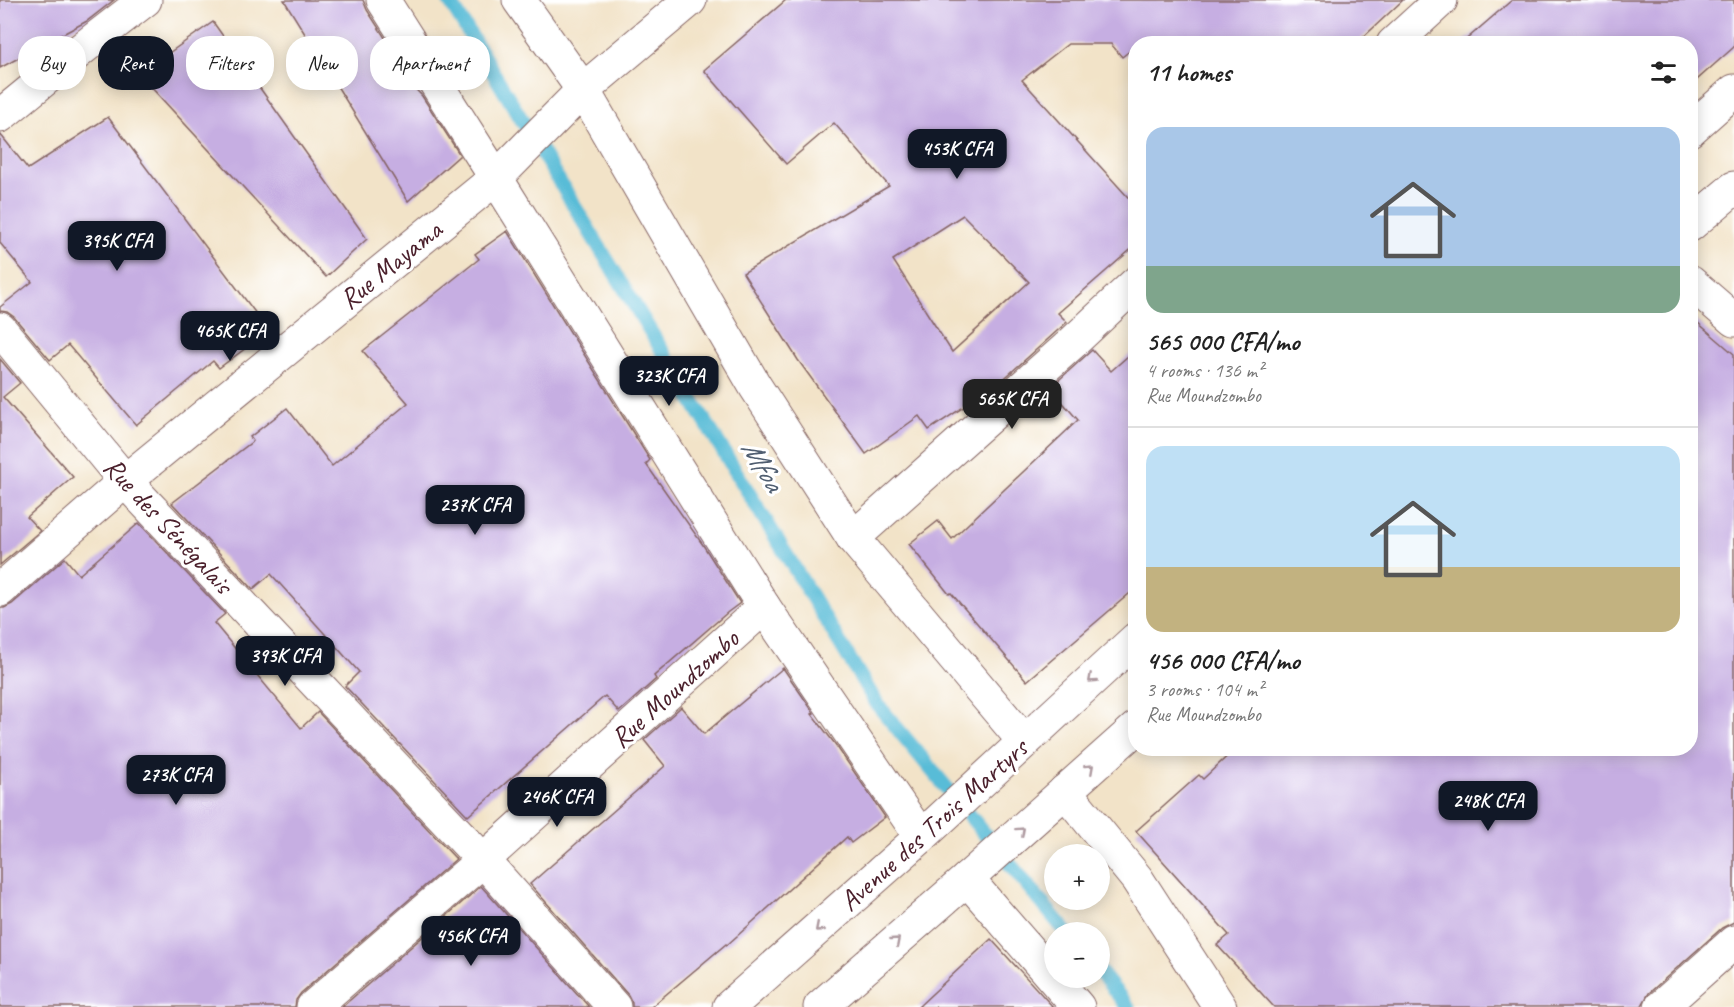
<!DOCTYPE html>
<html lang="en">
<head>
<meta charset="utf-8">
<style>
  body { margin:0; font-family:Caveat,sans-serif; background:#f2f2f2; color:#222; height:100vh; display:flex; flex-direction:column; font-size:22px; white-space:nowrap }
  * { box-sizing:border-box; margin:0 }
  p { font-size:20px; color:#767676 }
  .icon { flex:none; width:33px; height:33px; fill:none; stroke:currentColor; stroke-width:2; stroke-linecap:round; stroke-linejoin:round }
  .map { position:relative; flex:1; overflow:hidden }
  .panel { position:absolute; left:1128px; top:36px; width:570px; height:720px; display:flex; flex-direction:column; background:#fff; border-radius:24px; box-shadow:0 3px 15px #0003 }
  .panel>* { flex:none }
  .banner { position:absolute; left:18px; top:36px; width:570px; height:54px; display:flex; gap:12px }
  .fabs { position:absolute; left:1044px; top:844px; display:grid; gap:12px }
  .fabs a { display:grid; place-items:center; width:66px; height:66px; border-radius:50%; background:#fff; box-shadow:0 3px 15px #0003; font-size:30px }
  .price { position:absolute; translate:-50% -51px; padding:0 14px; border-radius:12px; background:#111827; color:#fff; font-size:20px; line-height:39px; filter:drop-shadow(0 2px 3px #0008) }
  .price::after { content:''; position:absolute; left:50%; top:36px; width:18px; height:14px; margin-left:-9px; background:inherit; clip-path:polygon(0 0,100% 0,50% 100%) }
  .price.selected { background:#222; color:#fff }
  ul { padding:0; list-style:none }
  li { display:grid; align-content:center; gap:12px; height:318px; padding:0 18px }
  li+li { border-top:2px solid #e0e0e0 }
  li span { display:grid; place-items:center; height:186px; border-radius:18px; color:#555 }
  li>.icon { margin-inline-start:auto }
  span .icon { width:108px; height:108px; fill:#fffc; stroke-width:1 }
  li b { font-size:26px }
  h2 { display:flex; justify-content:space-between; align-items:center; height:72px; padding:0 18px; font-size:26px }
  .chip { padding:0 21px; border-radius:24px; background:#fff; box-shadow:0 3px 15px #0003; font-size:21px; line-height:54px }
  .chip.selected { background:#111827; color:#fff }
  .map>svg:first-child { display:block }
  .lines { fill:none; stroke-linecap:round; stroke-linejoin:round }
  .stream { stroke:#59bcd7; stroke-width:15 }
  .building { fill:#c6aee2; fill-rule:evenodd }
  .street-casing { stroke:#856462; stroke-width:35 }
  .primary-casing { stroke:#856462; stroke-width:35 }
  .street { stroke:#fff; stroke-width:33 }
  .primary { stroke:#fff; stroke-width:33 }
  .oneway { stroke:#ae9aa0 }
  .labels { text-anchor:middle; stroke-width:6; stroke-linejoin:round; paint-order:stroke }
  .street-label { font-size:28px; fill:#4a1f2b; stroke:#fff }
  .water-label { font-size:30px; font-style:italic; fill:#505e70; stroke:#fff }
</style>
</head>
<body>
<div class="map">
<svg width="1734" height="1007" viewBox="0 0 1734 1007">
  <rect width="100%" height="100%" fill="#fff"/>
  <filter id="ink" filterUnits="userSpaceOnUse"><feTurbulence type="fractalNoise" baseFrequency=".0167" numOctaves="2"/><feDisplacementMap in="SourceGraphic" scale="12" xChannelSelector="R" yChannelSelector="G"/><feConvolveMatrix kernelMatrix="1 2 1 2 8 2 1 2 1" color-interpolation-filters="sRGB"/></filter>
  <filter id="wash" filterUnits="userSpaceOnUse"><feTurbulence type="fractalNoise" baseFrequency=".008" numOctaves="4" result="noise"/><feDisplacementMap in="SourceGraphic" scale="24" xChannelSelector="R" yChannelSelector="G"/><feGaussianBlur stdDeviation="1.35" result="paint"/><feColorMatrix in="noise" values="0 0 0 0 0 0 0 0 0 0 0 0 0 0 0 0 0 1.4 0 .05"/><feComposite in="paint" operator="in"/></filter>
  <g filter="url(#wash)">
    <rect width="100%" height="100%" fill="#f2e3c8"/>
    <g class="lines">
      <g class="stream">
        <polyline points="449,0 877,704 1067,933"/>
        <polyline points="1100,972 1128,1007"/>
      </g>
    </g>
    <g id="blocks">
      <g class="building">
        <polygon points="0,0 114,0 87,21 0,68"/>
        <polygon points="284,0 363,0 367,10 407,72 402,75 422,96 460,155 408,201"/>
        <path d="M786 0H1403L1356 44H1136V46L1122 57 1111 44H1068L1022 80 1136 206V245L1058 313 1067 322 997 385 929 430 919 416 866 454 798 360 743 273 889 186 834 123 786 164 704 70ZM963 215 1029 282 952 352 893 260Z"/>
        <polygon points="1512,0 1734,0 1734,47 1690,86 1690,44 1461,44"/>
        <polygon points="213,22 367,239 326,277 139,74"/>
        <polygon points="108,117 269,331 219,368 213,361 136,425 68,345 50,360 14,317 7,312 0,311 0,307 32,282 0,243 0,134 28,169"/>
        <polygon points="507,231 650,460 646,464 703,545 740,603 728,612 654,676 656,679 619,712 605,696 468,816 345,686 359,672 271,574 253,589 172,503 253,441 250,437 287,408 332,466 408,403 363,351 479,259 475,254"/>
        <polygon points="1690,316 1734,354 1734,922 1722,928 1649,993 1641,1007 1274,1007 1217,945 1229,935 1136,831 1199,775 1203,779 1236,748 1690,748"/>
        <polygon points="1136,349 1136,588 1027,681 951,593 949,594 909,544 938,521 952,539 1078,420 1050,388 1092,350 1111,371"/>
        <polygon points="0,359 20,383 3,397 73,477 27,517 40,531 0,565"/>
        <polygon points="139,523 225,614 214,623 301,728 318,712 456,859 301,993 296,1000 295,1007 0,1007 0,608 4,608 12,604 65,558 79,575"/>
        <polygon points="783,668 814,713 812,714 835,744 885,817 851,843 847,837 727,945 726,944 651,1007 632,1007 632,1003 628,995 530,884 665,766 644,740 681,707 704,734"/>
        <polygon points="481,886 589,1007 342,1007"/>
        <polygon points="991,939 1053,1007 918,1007"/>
      </g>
    </g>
  </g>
  <g filter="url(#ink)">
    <use href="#blocks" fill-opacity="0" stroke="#856462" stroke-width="1.5"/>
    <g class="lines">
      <defs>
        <g id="street">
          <polyline points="383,0 496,178 764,607 921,837"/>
          <polyline points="519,0 583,90 755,386 853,538 1024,741"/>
          <polyline points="1393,44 1441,0"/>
          <polyline points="0,116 83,48 145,0"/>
          <polyline points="1690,282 1734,320"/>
          <polyline points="0,329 125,481 483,860 614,1007"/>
          <polyline points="853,538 1070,345 1136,283"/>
          <polyline points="0,590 125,481 496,178 583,90 690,0"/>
          <polyline points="1065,791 1137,879 1220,1007"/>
          <polyline points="967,879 1078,1007"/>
          <polyline points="313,1007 483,860 764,607"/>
          <polyline points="1661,1007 1734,942"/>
        </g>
        <g id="primary">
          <polyline points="1690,130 1734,91"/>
          <polyline points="1690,225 1734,188"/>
          <polyline points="729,1007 921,837 1136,639"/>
          <polyline points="820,1007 967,879 1136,728"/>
        </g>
      </defs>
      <use href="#street" class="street-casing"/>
      <use href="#primary" class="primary-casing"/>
      <use href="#street" class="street"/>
      <use href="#primary" class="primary"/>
    </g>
    <defs><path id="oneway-chevron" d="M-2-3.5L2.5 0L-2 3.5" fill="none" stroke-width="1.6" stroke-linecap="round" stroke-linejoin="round" transform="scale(1.5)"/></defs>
    <g class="oneway">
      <use href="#oneway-chevron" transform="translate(1092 679) rotate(138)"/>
      <use href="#oneway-chevron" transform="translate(1090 768) rotate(-42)"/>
      <use href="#oneway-chevron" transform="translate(1021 831) rotate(-42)"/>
      <use href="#oneway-chevron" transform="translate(819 928) rotate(139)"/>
      <use href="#oneway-chevron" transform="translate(896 941) rotate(-41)"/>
    </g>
  </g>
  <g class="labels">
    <g class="street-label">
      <text transform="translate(390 264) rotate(-39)" y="10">Rue Mayama</text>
      <text transform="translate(169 525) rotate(47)" y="10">Rue des Sénégalais</text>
      <text transform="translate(674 688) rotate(-42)" y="10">Rue Moundzombo</text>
      <text transform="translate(933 824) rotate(-42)" y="10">Avenue des Trois Martyrs</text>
    </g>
    <g class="water-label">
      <text transform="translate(763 465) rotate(59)" y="10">Mfoa</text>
    </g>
  </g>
</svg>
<div class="fabs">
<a>+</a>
<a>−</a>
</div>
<b class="price" style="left:957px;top:180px">453K CFA</b>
<b class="price" style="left:117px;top:272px">395K CFA</b>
<b class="price" style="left:230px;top:362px">465K CFA</b>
<b class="price" style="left:669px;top:407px">323K CFA</b>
<b class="price selected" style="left:1012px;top:430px">565K CFA</b>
<b class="price" style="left:475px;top:536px">237K CFA</b>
<b class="price" style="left:285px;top:687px">393K CFA</b>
<b class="price" style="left:176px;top:806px">273K CFA</b>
<b class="price" style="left:557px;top:828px">246K CFA</b>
<b class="price" style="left:1488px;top:832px">248K CFA</b>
<b class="price" style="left:471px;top:967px">456K CFA</b>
<div class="banner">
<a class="chip">Buy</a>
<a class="chip selected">Rent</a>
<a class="chip">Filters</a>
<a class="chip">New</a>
<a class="chip">Apartment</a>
</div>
<section class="panel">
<h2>11 homes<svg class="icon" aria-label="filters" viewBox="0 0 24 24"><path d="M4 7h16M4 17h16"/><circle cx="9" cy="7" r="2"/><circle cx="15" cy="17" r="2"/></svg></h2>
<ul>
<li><span style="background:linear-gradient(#a9c7e8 75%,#7fa58c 0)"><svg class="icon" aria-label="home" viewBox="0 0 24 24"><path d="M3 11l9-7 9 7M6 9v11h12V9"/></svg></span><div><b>565 000 CFA/mo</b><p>4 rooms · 136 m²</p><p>Rue Moundzombo</p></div></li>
<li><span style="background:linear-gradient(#bfe0f5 65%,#c2b280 0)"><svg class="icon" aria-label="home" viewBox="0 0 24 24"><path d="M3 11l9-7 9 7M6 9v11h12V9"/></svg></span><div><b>456 000 CFA/mo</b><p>3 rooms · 104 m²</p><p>Rue Moundzombo</p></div></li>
</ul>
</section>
</div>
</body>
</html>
